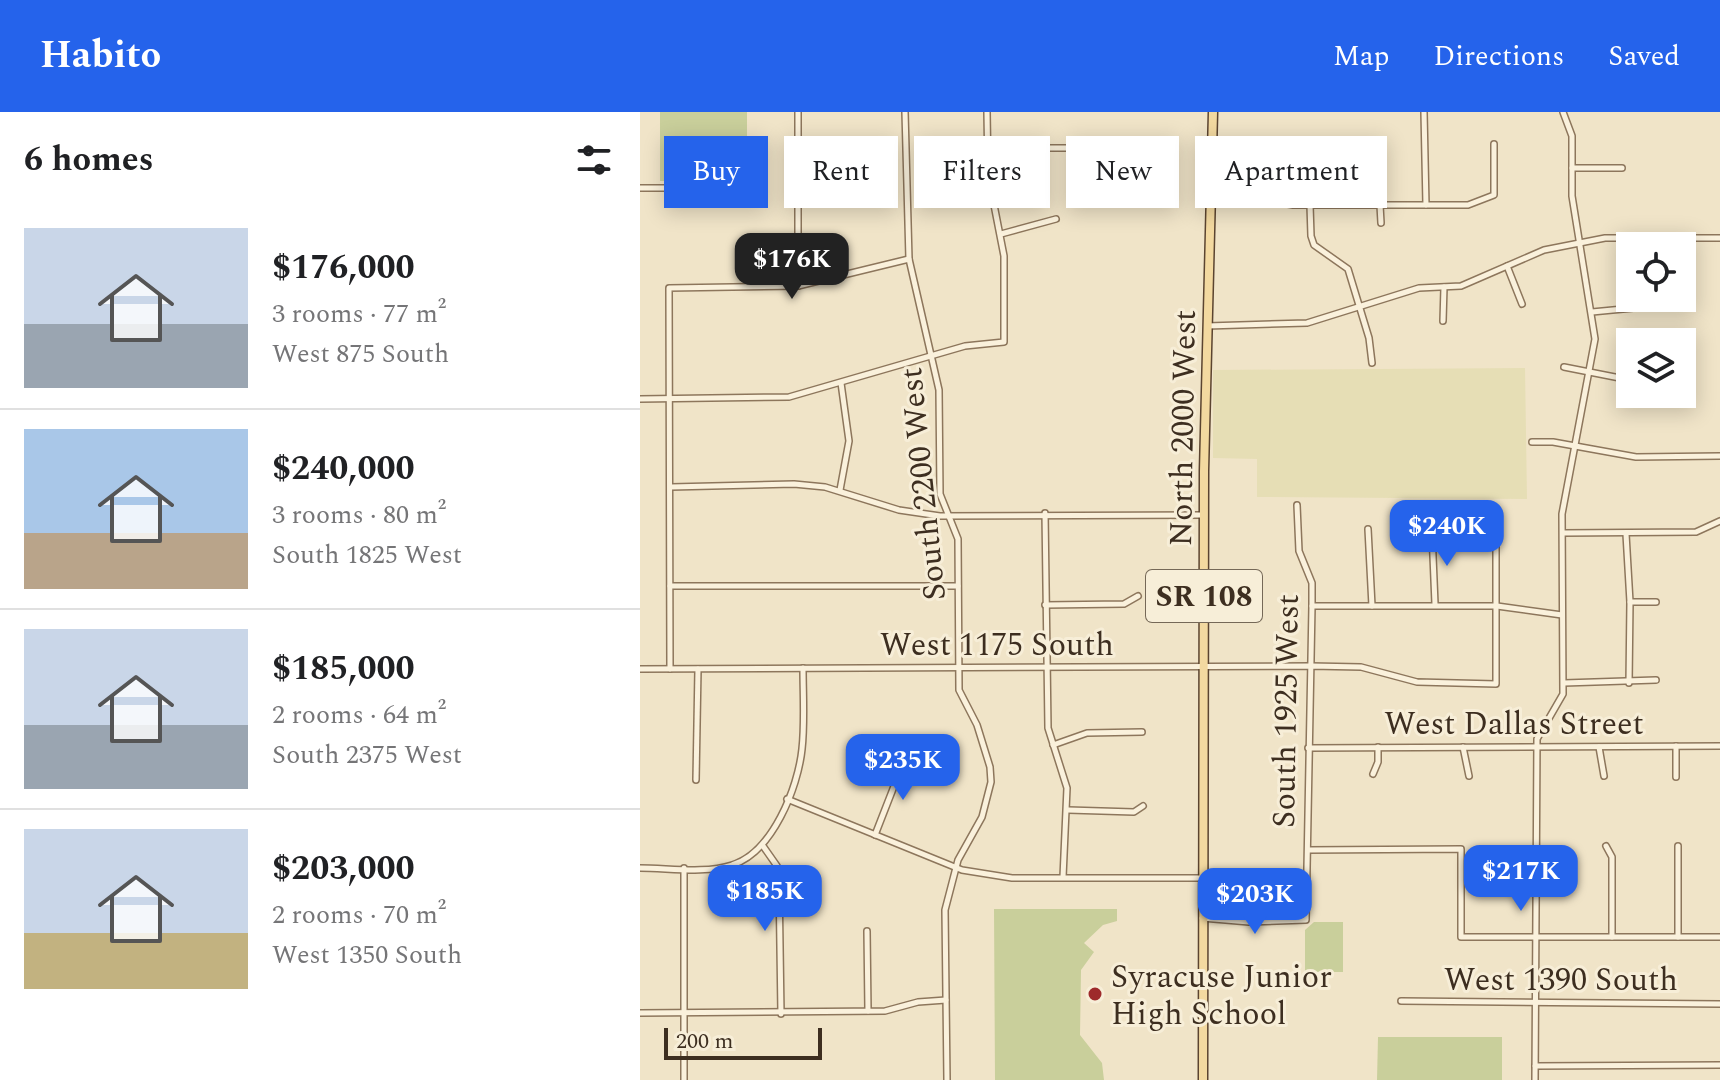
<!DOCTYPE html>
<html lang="en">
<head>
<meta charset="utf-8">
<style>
  body { margin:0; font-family:Spectral,serif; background:#f6f6f6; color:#202124; height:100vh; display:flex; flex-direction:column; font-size:30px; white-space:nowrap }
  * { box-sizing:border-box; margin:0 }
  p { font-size:26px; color:#757577 }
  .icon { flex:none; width:44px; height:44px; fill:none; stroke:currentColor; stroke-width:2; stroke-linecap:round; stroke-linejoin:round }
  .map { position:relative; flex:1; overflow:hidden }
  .side { display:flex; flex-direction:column; background:#fff; width:640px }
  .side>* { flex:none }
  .guide { position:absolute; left:24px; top:24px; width:760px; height:72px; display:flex; gap:16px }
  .buttons { position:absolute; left:976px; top:120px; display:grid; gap:16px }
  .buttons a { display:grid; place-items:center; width:80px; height:80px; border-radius:0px; background:#fff; box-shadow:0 4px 20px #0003; font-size:40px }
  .scale { position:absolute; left:24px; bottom:20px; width:158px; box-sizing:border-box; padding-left:8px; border:4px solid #3d2e20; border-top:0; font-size:22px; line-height:28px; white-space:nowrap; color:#3d2e20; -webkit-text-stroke:6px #f7eed8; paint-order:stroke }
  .price { position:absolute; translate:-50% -68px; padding:0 18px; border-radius:16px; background:#2563eb; color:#fff; font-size:26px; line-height:52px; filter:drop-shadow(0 2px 4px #0008) }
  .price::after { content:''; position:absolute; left:50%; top:48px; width:24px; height:18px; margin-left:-12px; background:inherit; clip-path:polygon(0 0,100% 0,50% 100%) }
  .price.selected { background:#222; color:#fff }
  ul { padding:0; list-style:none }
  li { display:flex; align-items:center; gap:24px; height:200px; padding:0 24px }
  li+li { border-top:2px solid #e0e0e0 }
  li span { display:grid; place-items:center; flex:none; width:224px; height:160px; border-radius:0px; color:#555 }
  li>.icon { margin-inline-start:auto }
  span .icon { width:96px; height:96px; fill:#fffc; stroke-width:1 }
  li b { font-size:34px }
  h2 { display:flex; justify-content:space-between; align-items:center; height:96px; padding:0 24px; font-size:34px }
  .tag { padding:0 28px; border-radius:0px; background:#fff; box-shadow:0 4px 20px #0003; font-size:28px; line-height:72px }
  .tag.selected { background:#2563eb; color:#fff }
  header { display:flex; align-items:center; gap:48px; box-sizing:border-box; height:112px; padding:0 40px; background:#2563eb; color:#fff }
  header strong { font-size:38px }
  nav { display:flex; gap:44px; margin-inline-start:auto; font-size:28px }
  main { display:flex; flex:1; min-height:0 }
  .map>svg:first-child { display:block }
  .farmland { fill:#e6deb5 }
  .green { fill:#c9cf9b }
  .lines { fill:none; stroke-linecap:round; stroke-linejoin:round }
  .street-casing { stroke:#8d765c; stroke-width:8 }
  .primary-casing { stroke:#5b4430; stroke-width:11 }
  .street { stroke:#faf1dc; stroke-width:5 }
  .primary { stroke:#f3d9a0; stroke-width:8 }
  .poi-dot { fill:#9e2a2b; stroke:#f7eed8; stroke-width:3 }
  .labels { text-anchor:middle; stroke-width:6; stroke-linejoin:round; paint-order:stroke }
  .shield { fill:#f7eed8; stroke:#756857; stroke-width:2 }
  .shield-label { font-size:30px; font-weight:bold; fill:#3d2e20 }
  .street-label { font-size:32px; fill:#3d2e20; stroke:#f7eed8 }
  .poi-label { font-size:32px; fill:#3d2e20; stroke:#f7eed8; text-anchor:start }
</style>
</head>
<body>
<header>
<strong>Habito</strong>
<nav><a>Map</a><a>Directions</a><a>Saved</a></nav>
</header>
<main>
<section class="side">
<h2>6 homes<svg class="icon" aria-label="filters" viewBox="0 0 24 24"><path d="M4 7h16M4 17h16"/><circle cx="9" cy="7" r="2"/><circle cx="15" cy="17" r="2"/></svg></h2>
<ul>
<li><span style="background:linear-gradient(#c9d6e8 60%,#9aa5b1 0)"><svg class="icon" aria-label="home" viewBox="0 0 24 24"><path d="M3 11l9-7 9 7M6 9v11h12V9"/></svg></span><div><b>$176,000</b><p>3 rooms · 77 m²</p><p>West 875 South</p></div></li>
<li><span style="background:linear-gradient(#a9c7e8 65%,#b9a48a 0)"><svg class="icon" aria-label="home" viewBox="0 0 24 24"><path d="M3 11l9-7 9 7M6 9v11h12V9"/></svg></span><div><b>$240,000</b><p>3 rooms · 80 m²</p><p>South 1825 West</p></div></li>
<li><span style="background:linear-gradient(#c9d6e8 60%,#9aa5b1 0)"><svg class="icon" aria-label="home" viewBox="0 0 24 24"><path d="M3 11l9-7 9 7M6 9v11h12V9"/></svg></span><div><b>$185,000</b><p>2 rooms · 64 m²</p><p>South 2375 West</p></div></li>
<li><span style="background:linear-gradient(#c9d6e8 65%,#c2b280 0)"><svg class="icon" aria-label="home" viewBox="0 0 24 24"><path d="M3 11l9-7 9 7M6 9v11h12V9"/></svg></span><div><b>$203,000</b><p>2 rooms · 70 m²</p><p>West 1350 South</p></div></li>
</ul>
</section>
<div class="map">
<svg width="1080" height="968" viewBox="0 0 1080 968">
  <rect width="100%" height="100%" fill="#f0e4c8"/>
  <polygon class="farmland" points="885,256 887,387 617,385 617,347 573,346 573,258"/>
  <g class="green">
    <rect x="20" y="0" width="87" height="69"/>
    <polygon points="354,797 477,797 477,809 463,813 444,831 454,840 441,858 440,923 462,951 464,968 355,968"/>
    <polygon points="674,810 703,810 703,860 665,860 665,818"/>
    <polygon points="738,925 862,925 862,968 737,968"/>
  </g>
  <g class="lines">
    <defs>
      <g id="street">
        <polyline points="158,0 158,174"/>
        <polyline points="265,0 269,147 299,278 300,382 318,427 319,578 337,613 350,655 351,670 342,705 318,748 305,798 307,968"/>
        <polyline points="784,0 786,93"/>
        <polyline points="347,36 451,36"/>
        <polyline points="932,56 982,56"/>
        <path d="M572 58C616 57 618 88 653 93H828L854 83V32"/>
        <polyline points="0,76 51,76 65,82"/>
        <polyline points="670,93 671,124 674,133 708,157 729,226 732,251"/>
        <polyline points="740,93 741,111"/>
        <polyline points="361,122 416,107"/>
        <polyline points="867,154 882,192"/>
        <polyline points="952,200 1014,194"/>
        <polyline points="803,209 804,175"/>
        <polyline points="567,214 667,211 779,176 821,174 904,138 965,126 1080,126"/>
        <polyline points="924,255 990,268"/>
        <polyline points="0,287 149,285 325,234 364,230 364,144 348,62 347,0"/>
        <polyline points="892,330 913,330 996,345 1080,344"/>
        <polyline points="31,375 154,372 185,375 259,398 300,404 564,403"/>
        <polyline points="200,378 209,329 201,271"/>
        <polyline points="405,401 408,616 427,676 423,765"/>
        <polyline points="728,417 732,494"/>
        <polyline points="792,420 795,492"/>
        <polyline points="923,421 1056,420 1080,409"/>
        <polyline points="986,422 990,490 989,571"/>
        <polyline points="30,474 318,474"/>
        <polyline points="990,490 1016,490"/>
        <polyline points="405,493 484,492 498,484"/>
        <polyline points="672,494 857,494 922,503"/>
        <polyline points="0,557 671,554 721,555 777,570 856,572 856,397"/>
        <polyline points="30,557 29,176 158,174 269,147"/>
        <polyline points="924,571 1016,568"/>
        <polyline points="413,633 447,621 502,620"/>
        <polyline points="1036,634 1036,665"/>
        <polyline points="823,635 829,664"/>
        <polyline points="959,635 964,664"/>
        <polyline points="668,636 1080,634"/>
        <polyline points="733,662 738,650 738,635"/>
        <polyline points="56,668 58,557"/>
        <polyline points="147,687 322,758 372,766 562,766"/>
        <polyline points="428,698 494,700 503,694"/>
        <polyline points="235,723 258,664 258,650"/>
        <polyline points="123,734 137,754 139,768 141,902"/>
        <polyline points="966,734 972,745 972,825"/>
        <polyline points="668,738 821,737 821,825 1080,825"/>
        <path d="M0 756C29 756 65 762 92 753 132 741 158 676 162 637 165 610 163 583 163 556"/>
        <polyline points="44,756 44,968"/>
        <polyline points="562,806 609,810 666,808 672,494 672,471 659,439 657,393"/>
        <polyline points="227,819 228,899"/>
        <polyline points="1038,825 1038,734"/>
        <polyline points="761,889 1080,892"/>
        <polyline points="0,901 245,899 278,890 306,888"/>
        <polyline points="895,954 1080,953"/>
        <polyline points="895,968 897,627 923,582 922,402 955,227 932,84 932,24 923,0"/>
      </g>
      <polyline id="primary" points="563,968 564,359 573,0"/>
    </defs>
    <use href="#street" class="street-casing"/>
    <use href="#primary" class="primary-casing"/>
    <use href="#street" class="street"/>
    <use href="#primary" class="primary"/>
  </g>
  <circle class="poi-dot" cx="455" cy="882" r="8"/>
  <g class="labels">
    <rect class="shield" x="506" y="458" width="116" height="52" rx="6"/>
    <g class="shield-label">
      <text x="564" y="494">SR 108</text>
    </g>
    <g class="street-label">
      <text transform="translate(542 316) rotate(-89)" y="11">North 2000 West</text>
      <text transform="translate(282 372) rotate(-96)" y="11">South 2200 West</text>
      <text x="357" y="543">West 1175 South</text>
      <text transform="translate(645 599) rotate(-89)" y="11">South 1925 West</text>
      <text x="874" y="622">West Dallas Street</text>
      <text x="921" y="878">West 1390 South</text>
    </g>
    <g class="poi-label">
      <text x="471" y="875">Syracuse Junior<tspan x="471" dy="37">High School</tspan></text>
    </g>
  </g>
</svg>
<div class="buttons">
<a><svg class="icon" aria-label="locate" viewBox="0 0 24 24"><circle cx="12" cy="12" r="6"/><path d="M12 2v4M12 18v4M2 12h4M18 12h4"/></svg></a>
<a><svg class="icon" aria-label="layers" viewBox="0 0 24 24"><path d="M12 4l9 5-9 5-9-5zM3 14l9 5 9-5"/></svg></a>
</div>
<div class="scale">200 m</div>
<b class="price selected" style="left:152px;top:189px">$176K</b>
<b class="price" style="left:807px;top:456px">$240K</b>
<b class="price" style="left:263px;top:690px">$235K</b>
<b class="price" style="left:881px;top:801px">$217K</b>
<b class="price" style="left:125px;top:821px">$185K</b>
<b class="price" style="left:615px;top:824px">$203K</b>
<div class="guide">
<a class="tag selected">Buy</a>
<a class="tag">Rent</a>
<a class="tag">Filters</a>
<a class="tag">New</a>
<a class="tag">Apartment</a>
</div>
</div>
</main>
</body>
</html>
